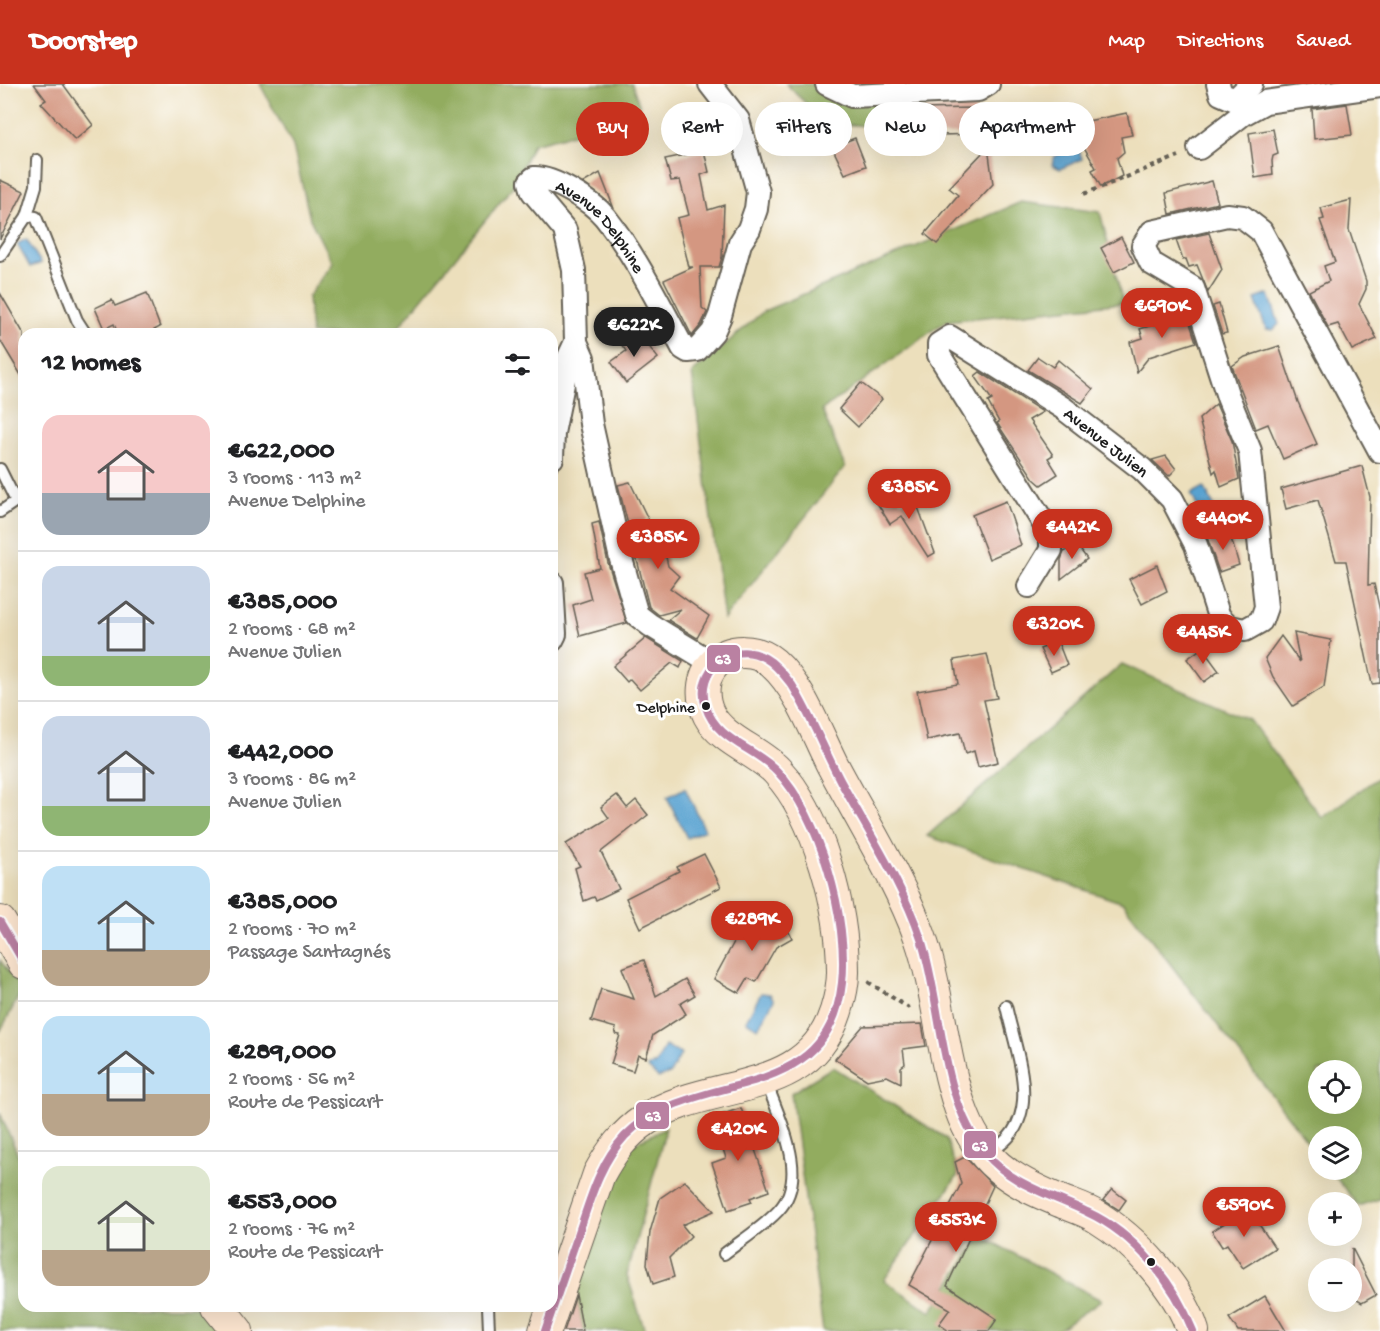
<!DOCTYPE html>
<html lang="en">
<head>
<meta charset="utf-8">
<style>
  body { margin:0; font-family:"Gochi Hand",sans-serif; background:#f6f6f6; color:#202124; height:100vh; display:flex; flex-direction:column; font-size:22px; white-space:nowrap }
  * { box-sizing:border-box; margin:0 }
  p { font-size:20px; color:#757577 }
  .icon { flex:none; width:33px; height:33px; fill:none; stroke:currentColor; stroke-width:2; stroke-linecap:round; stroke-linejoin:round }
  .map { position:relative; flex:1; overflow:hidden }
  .details { position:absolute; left:18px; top:244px; width:540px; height:984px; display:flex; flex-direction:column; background:#fff; border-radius:18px; box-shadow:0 6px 24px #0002 }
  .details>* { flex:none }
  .banner { position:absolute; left:576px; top:18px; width:570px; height:54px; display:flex; gap:12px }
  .tools { position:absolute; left:1308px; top:976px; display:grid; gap:12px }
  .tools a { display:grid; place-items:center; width:54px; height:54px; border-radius:50%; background:#fff; box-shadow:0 6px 24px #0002; font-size:30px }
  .price { position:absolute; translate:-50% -51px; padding:0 14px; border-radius:21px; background:#c8321e; color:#fff; font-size:20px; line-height:39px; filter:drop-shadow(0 2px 3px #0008) }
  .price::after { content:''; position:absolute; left:50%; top:36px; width:18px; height:14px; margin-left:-9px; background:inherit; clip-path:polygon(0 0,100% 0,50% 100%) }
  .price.selected { background:#222; color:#fff }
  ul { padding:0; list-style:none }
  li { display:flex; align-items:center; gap:18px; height:150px; padding:0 24px }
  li+li { border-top:2px solid #e0e0e0 }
  li span { display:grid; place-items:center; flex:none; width:168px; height:120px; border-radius:18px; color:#555 }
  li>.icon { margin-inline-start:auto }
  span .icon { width:72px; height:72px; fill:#fffc; stroke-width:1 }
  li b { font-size:26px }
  h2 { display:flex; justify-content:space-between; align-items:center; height:72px; padding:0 24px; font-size:26px }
  .tag { padding:0 21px; border-radius:27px; background:#fff; box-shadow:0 6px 24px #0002; font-size:21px; line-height:54px }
  .tag.selected { background:#c8321e; color:#fff }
  header { display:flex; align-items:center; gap:36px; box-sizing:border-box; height:84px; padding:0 30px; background:#c8321e; color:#fff }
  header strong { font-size:28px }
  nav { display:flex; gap:33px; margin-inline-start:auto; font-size:21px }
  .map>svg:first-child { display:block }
  .forest { fill:#92ac5e; stroke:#57643d; stroke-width:1.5; fill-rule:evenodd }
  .water { fill:#59a2d0; stroke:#3a5f76; stroke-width:1.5 }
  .building { fill:#d49781 }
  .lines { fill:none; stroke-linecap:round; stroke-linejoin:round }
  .lane-casing { stroke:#656054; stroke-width:14 }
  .street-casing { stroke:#656054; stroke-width:26 }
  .secondary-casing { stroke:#656054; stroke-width:34 }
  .path { stroke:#656054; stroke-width:4; stroke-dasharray:4.5 4.5; stroke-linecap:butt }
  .lane { stroke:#fff; stroke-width:10 }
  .street { stroke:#fff; stroke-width:22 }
  .secondary { stroke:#fce5cf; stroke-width:32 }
  .bus-1-casing { stroke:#fff; stroke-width:12 }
  .bus-1 { stroke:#ba81a2; stroke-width:8 }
  .bus-dot { fill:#1c1c1c; stroke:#fff; stroke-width:2 }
  .labels { text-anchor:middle; stroke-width:6; stroke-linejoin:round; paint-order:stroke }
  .bus-label { font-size:16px; fill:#1c1c1c; stroke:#fff; text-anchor:end }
  .street-label { font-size:18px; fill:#1c1c1c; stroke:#fff }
  .line-badge { stroke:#fff; stroke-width:2 }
  .badge-label { font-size:16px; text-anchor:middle; font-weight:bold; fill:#fff }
</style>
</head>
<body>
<header>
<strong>Doorstep</strong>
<nav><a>Map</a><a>Directions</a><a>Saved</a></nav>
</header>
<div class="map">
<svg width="1380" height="1247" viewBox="0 0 1380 1247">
  <rect width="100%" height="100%" fill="#fff"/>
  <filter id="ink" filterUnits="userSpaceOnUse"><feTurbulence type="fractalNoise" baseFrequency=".0167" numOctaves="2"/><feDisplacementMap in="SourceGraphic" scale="12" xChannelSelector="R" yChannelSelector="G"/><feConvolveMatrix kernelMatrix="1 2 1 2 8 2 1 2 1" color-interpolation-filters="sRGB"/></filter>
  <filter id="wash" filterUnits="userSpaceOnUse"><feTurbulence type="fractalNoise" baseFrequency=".008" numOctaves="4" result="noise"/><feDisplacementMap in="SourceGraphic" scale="24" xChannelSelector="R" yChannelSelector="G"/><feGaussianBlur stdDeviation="1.35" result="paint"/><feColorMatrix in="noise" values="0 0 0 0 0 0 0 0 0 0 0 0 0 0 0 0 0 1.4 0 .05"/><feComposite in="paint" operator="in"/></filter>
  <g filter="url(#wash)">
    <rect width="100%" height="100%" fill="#ecdfbc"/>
    <g class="forest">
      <polygon points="260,0 632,0 643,32 533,60 514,101 393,250 311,250 308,213 332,179 310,135 293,62"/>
      <polygon points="786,0 946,0 908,45 826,39"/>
      <polygon points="1021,118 1100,128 1123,219 946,237 822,326 845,383 724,535 692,289 764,227"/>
      <path d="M1122 580 1250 636 1322 734 1380 692V1115L1358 1122 1330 1086H1352V1053H1318V1071L1123 819 927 752ZM1318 987H1352V1020H1318Z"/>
      <polygon points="0,876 22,906 0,948"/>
      <polygon points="833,983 946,1054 958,1091 884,1196 931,1228 981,1152 1101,1216 1057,1247 823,1247 791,1009"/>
      <polygon points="0,1029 24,1085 24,1222 200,1223 222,1247 0,1247"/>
      <polygon points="666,1044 627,1191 645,1247 583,1247 573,1193 618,1067"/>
    </g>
    <g class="water">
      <polygon points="1077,60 1082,75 1060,85 1052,81 1054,73"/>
      <polygon points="26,155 41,179 42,179 30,183 17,160"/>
      <polygon points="1269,210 1279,240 1273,246 1266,245 1255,215"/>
      <polygon points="1204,403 1217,428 1204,435 1191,410"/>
      <polygon points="685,704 705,746 687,754 667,713"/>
      <polygon points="761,909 770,910 774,916 758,944 746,937"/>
      <polygon points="665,962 681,970 670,990 658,994 647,983 656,980"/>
    </g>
    <g id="blocks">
      <g class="building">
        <polygon points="34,0 63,0 93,41 75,56 41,19 46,16"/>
        <polygon points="1347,20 1352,51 1314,55 1312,25"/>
        <polygon points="975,24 981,50 940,51 940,59 914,60 915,25"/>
        <polygon points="1127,29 1132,51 1121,53 1124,68 1117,74 1122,92 1101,103 1092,86 1096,84 1073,44 1083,38"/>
        <polygon points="1273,45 1278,70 1273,72 1272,77 1273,91 1255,94 1249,49"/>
        <polygon points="855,54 866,82 845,90 832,63"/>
        <polygon points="988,63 993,100 937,160 925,150 958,111 949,104"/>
        <polygon points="704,67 709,88 701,91 708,126 724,121 722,173 719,183 700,183 702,224 707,228 701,241 692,252 664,196 693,183 689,183 677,134 689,131 680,96 671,97 665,75"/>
        <polygon points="600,89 613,122 583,99"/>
        <polygon points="0,96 24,107 0,155"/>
        <polygon points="1212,97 1218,119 1170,130 1166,109"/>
        <polygon points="1351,116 1349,146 1366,197 1366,205 1359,220 1377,255 1352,266 1338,240 1328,243 1309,207 1329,197 1324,182 1335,178 1320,136 1324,135 1321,124"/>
        <polygon points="1209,149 1222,186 1208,208 1197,181 1189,183 1186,175 1183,176 1176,156"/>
        <polygon points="1121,153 1134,178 1114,188 1101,164"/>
        <polygon points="0,209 24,250 24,296 0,256"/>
        <polygon points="147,209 160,243 154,246 156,250 118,250 114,240 104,245 95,224 112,216 115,222"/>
        <polygon points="1219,220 1227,249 1222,250 1213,222"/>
        <polygon points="1187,230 1196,258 1149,273 1137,288 1130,258 1143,254 1140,245"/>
        <polygon points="638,248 658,274 626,299 611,278 626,267 621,260"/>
        <polygon points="1279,262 1298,318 1317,360 1283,375 1268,340 1256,345 1232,282 1245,273"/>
        <polygon points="1038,273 1053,283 1058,276 1093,305 1082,319 1028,286"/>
        <polygon points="980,288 1043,328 1029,336 1053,371 1048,374 1058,390 1041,401 1034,395 997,339 999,338 988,318 992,316 975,292"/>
        <polygon points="861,299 882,315 858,343 839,325"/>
        <polygon points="1216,320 1232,357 1239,395 1221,403 1216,386 1213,389 1199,335"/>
        <polygon points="1166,372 1176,385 1169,392 1152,376"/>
        <polygon points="1362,382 1370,413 1368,501 1374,500 1380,527 1380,599 1372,600 1346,477 1336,477 1318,416 1286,425 1281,405"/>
        <polygon points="630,398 648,435 641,441 658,467 664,464 668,482 679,492 670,504 709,532 697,554 668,536 681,525 659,531 649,523 618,401"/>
        <polygon points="899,413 901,418 915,415 935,469 928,473 902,432 890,440 877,419"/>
        <polygon points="1006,417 1021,461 989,475 972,431"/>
        <polygon points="599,438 608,479 627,539 580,552 573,521 591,515 584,488 600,484 592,440"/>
        <polygon points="1226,448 1231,454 1239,481 1219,488 1207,453"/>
        <polygon points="1077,461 1087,475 1061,495 1061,476 1064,468"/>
        <polygon points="1157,481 1167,507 1142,520 1129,495"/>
        <polygon points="1294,549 1331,556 1324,603 1293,622 1273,593 1265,574 1281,552 1300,578"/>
        <polygon points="646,554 683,577 680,584 672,579 640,606 630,595 627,598 613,582"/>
        <polygon points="1058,558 1067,581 1051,588 1040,565"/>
        <polygon points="1202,564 1219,587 1204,598 1187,575"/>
        <polygon points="987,570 997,614 984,616 998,678 978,683 974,667 965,670 960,649 927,656 917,607 958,600 954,576"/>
        <polygon points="617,711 627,724 636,716 648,731 601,768 619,805 596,816 594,813 584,817 575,784 580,782 566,760 609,734 601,723"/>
        <polygon points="704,770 721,803 640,844 626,814 679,787 677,783"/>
        <polygon points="778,827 792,854 776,863 756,898 748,894 739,909 714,895 740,847"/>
        <polygon points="644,876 656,912 685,895 695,911 680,920 686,930 653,951 646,974 638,971 633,987 611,980 620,951 615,950 616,944 591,937 601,905 634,915 622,884"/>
        <polygon points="922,940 926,962 903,965 905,980 901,983 901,999 887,992 867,996 835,975 863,942"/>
        <polygon points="741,1024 769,1107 750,1114 752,1118 728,1126 712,1079 726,1074 723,1065 725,1064 715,1033"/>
        <polygon points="965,1073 993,1102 947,1202 997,1235 989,1247 949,1247 939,1240 950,1225 909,1201 961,1100 955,1078"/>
        <polygon points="685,1097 714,1127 682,1141 691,1152 669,1174 674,1193 653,1200 647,1180 650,1148 660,1114"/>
        <polygon points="1112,1105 1126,1116 1119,1126 1103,1116"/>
        <polygon points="1248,1124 1275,1164 1243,1184 1227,1160 1222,1163 1212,1147"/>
        <polygon points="1352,1164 1376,1211 1362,1219 1352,1213"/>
        <polygon points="576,1211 583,1247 564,1247"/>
        <polygon points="1265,1212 1286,1247 1238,1247 1229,1234"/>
      </g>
    </g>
  </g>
  <g filter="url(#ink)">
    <use href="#blocks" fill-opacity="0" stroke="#656054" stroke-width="1.5"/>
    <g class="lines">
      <defs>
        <g id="lane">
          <polyline points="27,132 36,102 37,76"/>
          <polyline points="0,172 27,132 36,133 77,236 86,250"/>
          <polyline points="0,385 16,417 0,428"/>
          <path d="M987 1069C1047 1040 1017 973 1006 922"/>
          <path d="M724 1170C742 1156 763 1143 778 1127 811 1093 779 1035 766 997"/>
          <polyline points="488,1222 489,1247"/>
        </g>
        <g id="street">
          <polyline points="827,0 852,12 978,6 988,0"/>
          <polyline points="1218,0 1221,10 1235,16 1251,0"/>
          <polyline points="1199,64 1243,30 1265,18 1380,2"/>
          <polyline points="576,258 583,274 591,340 621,475 637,531 650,541 714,580"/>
          <path id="s1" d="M552 374 553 349 568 275 576 258 574 186 565 146 533 108 530 98 534 94C553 93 593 118 605 133 636 172 659 220 683 264L688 267 697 266 713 248 720 232 740 159 749 145 756 125 758 108 738 36 710 0"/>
          <polyline points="552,499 555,550 552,556"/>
          <path id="s2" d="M1029 502 1051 466V451L939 271V260L950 253 1063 324 1142 385 1172 415 1196 461 1219 533 1230 543 1245 546 1261 537 1266 523 1250 367 1228 313 1193 204 1151 179 1143 162 1152 148 1227 131 1243 133 1261 147 1380 367"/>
        </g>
        <g id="secondary">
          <polyline points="0,838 24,879"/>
          <polyline points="217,1222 237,1247"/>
          <path d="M545 1247 599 1090C611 1068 624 1050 645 1036 709 993 808 1016 836 927 840 914 843 901 843 888 843 826 819 732 777 687 758 667 722 656 709 631 701 615 701 593 715 579 730 564 757 565 773 579 801 604 816 649 833 682 861 735 900 797 920 853 939 907 941 968 960 1023 979 1078 1009 1096 1060 1117 1072 1122 1086 1126 1097 1133 1134 1155 1180 1205 1193 1247"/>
        </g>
      </defs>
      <use href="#lane" class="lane-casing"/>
      <use href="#street" class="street-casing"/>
      <use href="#secondary" class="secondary-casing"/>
      <g class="path">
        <polyline points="1084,110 1179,72"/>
        <polyline points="868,898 912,926"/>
      </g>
      <use href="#lane" class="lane"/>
      <use href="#street" class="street"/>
      <use href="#secondary" class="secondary"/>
      <defs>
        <g id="bus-1">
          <polyline points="0,838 24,879"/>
          <path d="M545 1247C556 1215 567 1183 578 1151 590 1116 599 1080 625 1052 693 982 828 1026 842 899 849 836 820 732 777 687 755 664 716 656 706 623 694 587 731 555 765 574 776 580 784 591 792 601 811 632 824 666 841 698 869 749 902 799 921 855 943 922 939 1014 986 1070 1012 1101 1052 1111 1087 1128 1135 1150 1174 1199 1193 1247"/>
        </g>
      </defs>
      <use href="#bus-1" class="bus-1-casing"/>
      <use href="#bus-1" class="bus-1"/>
    </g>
  </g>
  <g class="bus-dot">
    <circle cx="706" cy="622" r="5"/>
    <circle cx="1151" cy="1178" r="5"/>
  </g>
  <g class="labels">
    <g class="bus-label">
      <text x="695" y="628">Delphine</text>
    </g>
    <g class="street-label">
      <text dy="6" stroke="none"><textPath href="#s1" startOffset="384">Avenue Delphine</textPath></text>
      <text dy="6" stroke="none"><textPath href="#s2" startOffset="482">Avenue Julien</textPath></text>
    </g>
  </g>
  <g class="line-badge">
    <rect x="706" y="560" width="35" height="29" rx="6" fill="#ba81a2"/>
    <rect x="635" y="1017" width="35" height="29" rx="6" fill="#ba81a2"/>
    <rect x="963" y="1046" width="34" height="29" rx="6" fill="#ba81a2"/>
  </g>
  <g class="badge-label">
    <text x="723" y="580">63</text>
    <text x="653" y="1037">63</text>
    <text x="980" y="1067">63</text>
  </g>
</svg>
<div class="tools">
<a><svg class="icon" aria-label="locate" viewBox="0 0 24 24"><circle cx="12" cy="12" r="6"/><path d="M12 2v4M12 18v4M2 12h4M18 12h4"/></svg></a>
<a><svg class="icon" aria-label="layers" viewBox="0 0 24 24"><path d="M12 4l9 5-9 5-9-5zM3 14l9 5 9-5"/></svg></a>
<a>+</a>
<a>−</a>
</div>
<b class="price" style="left:1162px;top:255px">€690K</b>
<b class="price selected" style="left:634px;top:274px">€622K</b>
<b class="price" style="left:909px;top:436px">€385K</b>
<b class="price" style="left:1223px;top:467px">€440K</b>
<b class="price" style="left:1072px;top:476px">€442K</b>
<b class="price" style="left:658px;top:486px">€385K</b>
<b class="price" style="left:1054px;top:573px">€320K</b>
<b class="price" style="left:1203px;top:581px">€445K</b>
<b class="price" style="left:752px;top:868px">€289K</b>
<b class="price" style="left:738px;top:1078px">€420K</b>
<b class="price" style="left:1244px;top:1154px">€590K</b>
<b class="price" style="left:956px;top:1169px">€553K</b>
<div class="banner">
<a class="tag selected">Buy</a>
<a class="tag">Rent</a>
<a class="tag">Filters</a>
<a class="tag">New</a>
<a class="tag">Apartment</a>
</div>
<section class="details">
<h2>12 homes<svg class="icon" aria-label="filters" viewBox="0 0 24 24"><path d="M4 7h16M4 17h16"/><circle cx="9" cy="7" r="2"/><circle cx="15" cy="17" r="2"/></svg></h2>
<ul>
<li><span style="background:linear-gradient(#f6c9c9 65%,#9aa5b1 0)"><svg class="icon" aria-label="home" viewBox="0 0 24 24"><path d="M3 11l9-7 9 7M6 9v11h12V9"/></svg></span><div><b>€622,000</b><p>3 rooms · 113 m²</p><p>Avenue Delphine</p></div></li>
<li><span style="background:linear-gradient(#c9d6e8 75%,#8fb573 0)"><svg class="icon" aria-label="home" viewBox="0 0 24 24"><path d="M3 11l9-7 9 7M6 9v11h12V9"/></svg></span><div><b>€385,000</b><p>2 rooms · 68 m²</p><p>Avenue Julien</p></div></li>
<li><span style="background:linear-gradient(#c9d6e8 75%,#8fb573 0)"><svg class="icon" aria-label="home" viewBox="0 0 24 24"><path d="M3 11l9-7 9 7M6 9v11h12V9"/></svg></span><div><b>€442,000</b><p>3 rooms · 86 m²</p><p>Avenue Julien</p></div></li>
<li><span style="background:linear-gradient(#bfe0f5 70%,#b9a48a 0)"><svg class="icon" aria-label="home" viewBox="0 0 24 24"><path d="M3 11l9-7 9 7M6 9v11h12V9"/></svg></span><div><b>€385,000</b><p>2 rooms · 70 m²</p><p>Passage Santagnés</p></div></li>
<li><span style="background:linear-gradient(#bfe0f5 65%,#b9a48a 0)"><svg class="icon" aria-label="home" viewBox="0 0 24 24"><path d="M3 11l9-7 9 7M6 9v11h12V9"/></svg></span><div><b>€289,000</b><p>2 rooms · 56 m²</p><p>Route de Pessicart</p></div></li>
<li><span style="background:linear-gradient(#dfe7d0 70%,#b9a48a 0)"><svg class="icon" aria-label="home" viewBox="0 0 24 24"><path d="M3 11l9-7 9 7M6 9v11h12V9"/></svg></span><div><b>€553,000</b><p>2 rooms · 76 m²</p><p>Route de Pessicart</p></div></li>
</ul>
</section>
</div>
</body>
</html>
